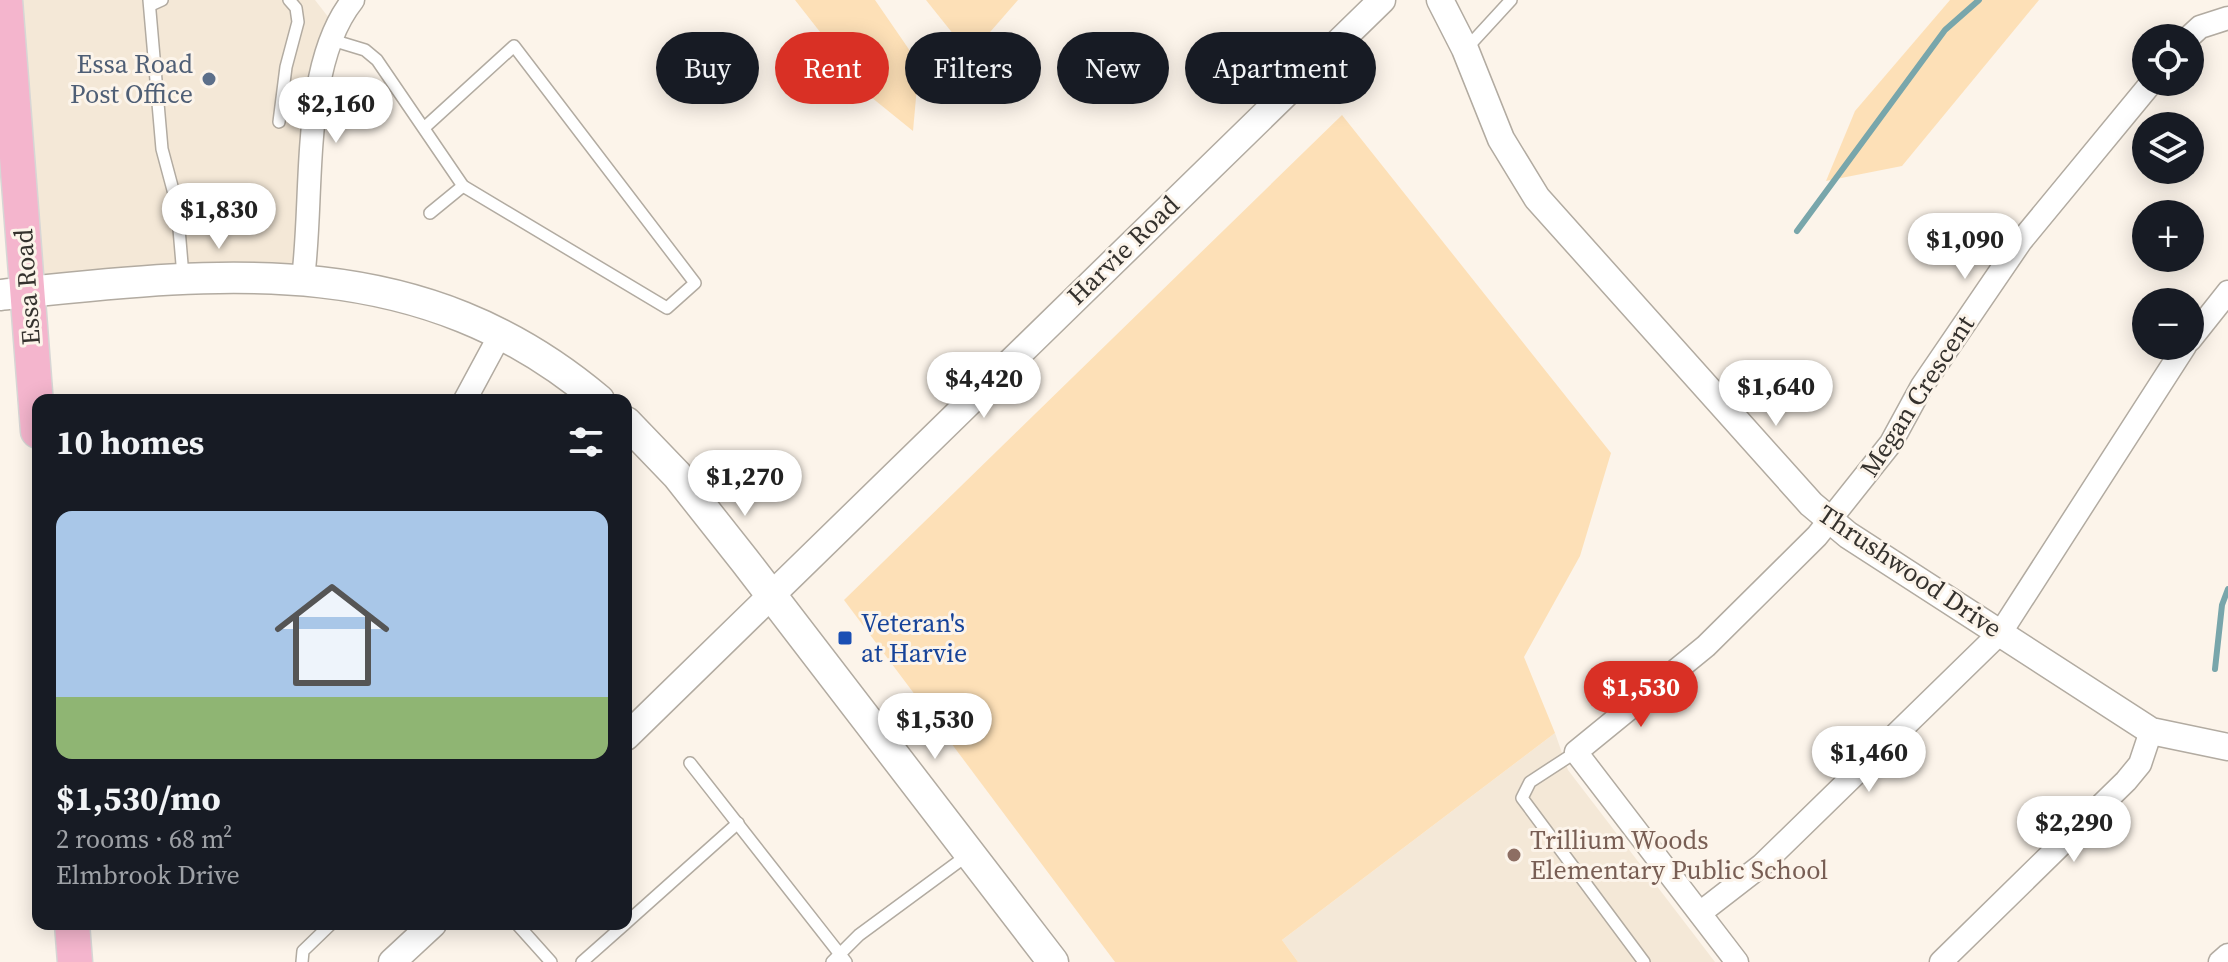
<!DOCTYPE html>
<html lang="en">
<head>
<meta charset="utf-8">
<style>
  body { margin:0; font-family:"Source Serif 4",serif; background:#242831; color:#f1f3f6; height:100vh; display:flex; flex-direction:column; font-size:30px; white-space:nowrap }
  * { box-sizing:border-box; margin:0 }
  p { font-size:26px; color:#9ea1a6 }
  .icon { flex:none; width:44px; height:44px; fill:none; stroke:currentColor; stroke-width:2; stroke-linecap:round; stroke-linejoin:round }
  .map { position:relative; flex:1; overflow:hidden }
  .drawer { position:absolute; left:32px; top:394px; width:600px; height:536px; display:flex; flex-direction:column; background:#171b24; border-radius:16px; box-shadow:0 4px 20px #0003 }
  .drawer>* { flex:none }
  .top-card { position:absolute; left:656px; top:32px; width:760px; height:72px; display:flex; gap:16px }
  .tools { position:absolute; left:2132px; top:24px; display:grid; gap:16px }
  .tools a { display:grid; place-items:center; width:72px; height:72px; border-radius:50%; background:#171b24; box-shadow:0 4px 20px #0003; font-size:40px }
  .price { position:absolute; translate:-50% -68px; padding:0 18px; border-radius:28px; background:#fff; color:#222; font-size:26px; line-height:52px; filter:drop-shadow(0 2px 4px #0008) }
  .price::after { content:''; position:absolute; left:50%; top:48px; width:24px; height:18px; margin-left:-12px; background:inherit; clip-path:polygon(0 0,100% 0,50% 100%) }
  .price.current { background:#d93025; color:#fff }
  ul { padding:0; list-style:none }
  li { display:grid; align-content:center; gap:16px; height:424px; padding:0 24px }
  li span { display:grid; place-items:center; height:248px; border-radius:16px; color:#555 }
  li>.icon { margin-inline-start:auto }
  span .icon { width:144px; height:144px; fill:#fffc; stroke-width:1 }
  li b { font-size:34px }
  h2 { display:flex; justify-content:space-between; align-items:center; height:96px; padding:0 24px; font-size:34px }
  .pill { padding:0 28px; border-radius:36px; background:#171b24; box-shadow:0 4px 20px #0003; font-size:28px; line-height:72px }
  .pill.current { background:#d93025; color:#fff }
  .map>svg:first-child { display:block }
  .built { fill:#f4e8d7 }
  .green { fill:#fde0b7 }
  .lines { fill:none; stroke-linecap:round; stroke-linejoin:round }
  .stream { stroke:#78a6ab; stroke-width:6 }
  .service-casing { stroke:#b2aba1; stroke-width:14 }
  .minor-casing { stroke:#b2aba1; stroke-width:25 }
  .tertiary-casing { stroke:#b2aba1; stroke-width:29 }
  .secondary-casing { stroke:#b2aba1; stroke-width:33 }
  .primary-casing { stroke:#d7d6d5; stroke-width:37 }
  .service { stroke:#fff; stroke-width:11 }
  .minor { stroke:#fff; stroke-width:22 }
  .tertiary { stroke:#fff; stroke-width:26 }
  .secondary { stroke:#fff; stroke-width:30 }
  .primary { stroke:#f4b5cd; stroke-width:34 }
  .service-dot { fill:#5c6f8a; stroke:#fcf4ea; stroke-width:3 }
  .transit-dot { fill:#1a4fb4; stroke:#fcf4ea; stroke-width:3 }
  .education-dot { fill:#8d6e63; stroke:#fcf4ea; stroke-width:3 }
  .labels { text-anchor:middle; stroke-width:6; stroke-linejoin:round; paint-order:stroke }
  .service-label { font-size:26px; fill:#4e5e75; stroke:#fcf4ea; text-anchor:end }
  .street-label { font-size:26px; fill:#35322e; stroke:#fcf4ea }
  .transit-label { font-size:26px; fill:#164399; stroke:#fcf4ea; text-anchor:start }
  .education-label { font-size:26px; fill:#785e54; stroke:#fcf4ea; text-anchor:start }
</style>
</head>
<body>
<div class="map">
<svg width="2228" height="962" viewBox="0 0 2228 962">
  <rect width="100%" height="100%" fill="#fcf4ea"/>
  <g class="built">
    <polygon points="5,0 315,0 336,27 303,278 28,292"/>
    <polygon points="1555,733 1568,770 1715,962 1298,962 1282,940"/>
  </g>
  <g class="green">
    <polygon points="795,0 875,0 919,64 913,131 871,97"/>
    <polygon points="926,0 1018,0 970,55"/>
    <polygon points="1950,0 2039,0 1902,166 1826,181 1855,111"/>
    <polygon points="1342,115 1611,453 1580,556 1524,657 1555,733 1282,940 1298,962 1115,962 844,600"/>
  </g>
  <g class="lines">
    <g class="stream">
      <polyline points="1797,231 1945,30 1979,0"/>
      <polyline points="2215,669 2222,605 2228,589"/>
    </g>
    <defs>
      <g id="service">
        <polyline points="149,0 162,149 177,205 183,276"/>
        <polyline points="151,5 162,0"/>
        <polyline points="332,40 365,50 377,60 463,186 667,308 695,283 514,46 424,128"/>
        <polyline points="1466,49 1511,0"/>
        <polyline points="279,122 286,67 298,22 296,8 289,0"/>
        <polyline points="430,213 463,186"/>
        <polyline points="1576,752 1530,782 1522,798 1644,962"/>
        <polyline points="690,763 846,962"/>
        <polyline points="626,923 738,823"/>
        <polyline points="517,924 551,962"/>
        <polyline points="302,962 303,951 331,924"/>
        <polyline points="582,962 625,924"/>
        <polyline points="832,962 859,935 969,854"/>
      </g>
      <g id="minor">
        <polyline points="2188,38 2200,27 2228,18"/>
        <path d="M303 278C314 197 300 66 353 0"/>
        <polyline points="2190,340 2228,292"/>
        <polyline points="465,400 500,335"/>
        <polyline points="1700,913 1762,865 2001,632 2185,346"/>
        <polyline points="1737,962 1576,752 1706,646 1817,536 1891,443 1922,386 2021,241 2152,82"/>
        <polyline points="1941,962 2126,781 2140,764 2151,731"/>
        <polyline points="2220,962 2228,955"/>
      </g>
      <g id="tertiary">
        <polyline points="1440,0 1465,49 1501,139 1537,198 1811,504 1848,535 2151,731 2228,747"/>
        <polyline points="626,737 1382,0"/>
        <polyline points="392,962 433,924"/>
      </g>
      <g id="secondary">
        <path d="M0 295C219 272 418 247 599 400"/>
        <polyline points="626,422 677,475 745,561 1053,962"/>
      </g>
      <g id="primary">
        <polyline points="5,0 38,431"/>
        <polyline points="72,924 75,962"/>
      </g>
    </defs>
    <use href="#service" class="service-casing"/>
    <use href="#minor" class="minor-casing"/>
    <use href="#tertiary" class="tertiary-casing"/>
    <use href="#secondary" class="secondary-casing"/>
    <use href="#primary" class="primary-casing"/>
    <use href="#service" class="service"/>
    <use href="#minor" class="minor"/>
    <use href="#tertiary" class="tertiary"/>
    <use href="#secondary" class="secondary"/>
    <use href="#primary" class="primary"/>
  </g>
  <circle class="service-dot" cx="209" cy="79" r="8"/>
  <rect class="transit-dot" x="837" y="630" width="16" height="16" rx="4"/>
  <circle class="education-dot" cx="1514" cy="855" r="8"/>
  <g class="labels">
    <g class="service-label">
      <text x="193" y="73">Essa Road<tspan x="193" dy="30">Post Office</tspan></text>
    </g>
    <g class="street-label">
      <text transform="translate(1123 250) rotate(-44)" y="9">Harvie Road</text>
      <text transform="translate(27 287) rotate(-94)" y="9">Essa Road</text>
      <text transform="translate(1917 396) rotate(-57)" y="9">Megan Crescent</text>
      <text transform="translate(1910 571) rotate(34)" y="9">Thrushwood Drive</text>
    </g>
    <g class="transit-label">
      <text x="861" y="632">Veteran's<tspan x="861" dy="30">at Harvie</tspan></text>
    </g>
    <g class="education-label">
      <text x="1530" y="849">Trillium Woods<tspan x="1530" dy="30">Elementary Public School</tspan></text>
    </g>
  </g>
</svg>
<div class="tools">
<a><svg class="icon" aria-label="locate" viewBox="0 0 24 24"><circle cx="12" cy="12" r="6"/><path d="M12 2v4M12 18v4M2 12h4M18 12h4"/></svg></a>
<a><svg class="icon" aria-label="layers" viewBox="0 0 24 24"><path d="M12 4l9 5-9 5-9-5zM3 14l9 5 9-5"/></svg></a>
<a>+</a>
<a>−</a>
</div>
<b class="price" style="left:336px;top:145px">$2,160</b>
<b class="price" style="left:219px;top:251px">$1,830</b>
<b class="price" style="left:1965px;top:281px">$1,090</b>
<b class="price" style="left:984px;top:420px">$4,420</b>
<b class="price" style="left:1776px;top:428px">$1,640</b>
<b class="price" style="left:745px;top:518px">$1,270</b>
<b class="price current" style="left:1641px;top:729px">$1,530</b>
<b class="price" style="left:935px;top:761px">$1,530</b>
<b class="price" style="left:1869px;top:794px">$1,460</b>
<b class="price" style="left:2074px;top:864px">$2,290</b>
<div class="top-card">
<a class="pill">Buy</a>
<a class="pill current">Rent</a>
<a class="pill">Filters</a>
<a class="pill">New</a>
<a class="pill">Apartment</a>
</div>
<section class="drawer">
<h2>10 homes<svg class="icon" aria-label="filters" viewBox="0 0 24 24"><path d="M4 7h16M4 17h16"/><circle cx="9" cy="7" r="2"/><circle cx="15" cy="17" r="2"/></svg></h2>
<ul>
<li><span style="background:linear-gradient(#a9c7e8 75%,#8fb573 0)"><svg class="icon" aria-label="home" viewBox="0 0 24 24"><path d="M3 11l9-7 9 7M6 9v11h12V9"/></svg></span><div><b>$1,530/mo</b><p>2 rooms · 68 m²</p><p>Elmbrook Drive</p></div></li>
</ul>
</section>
</div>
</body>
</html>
